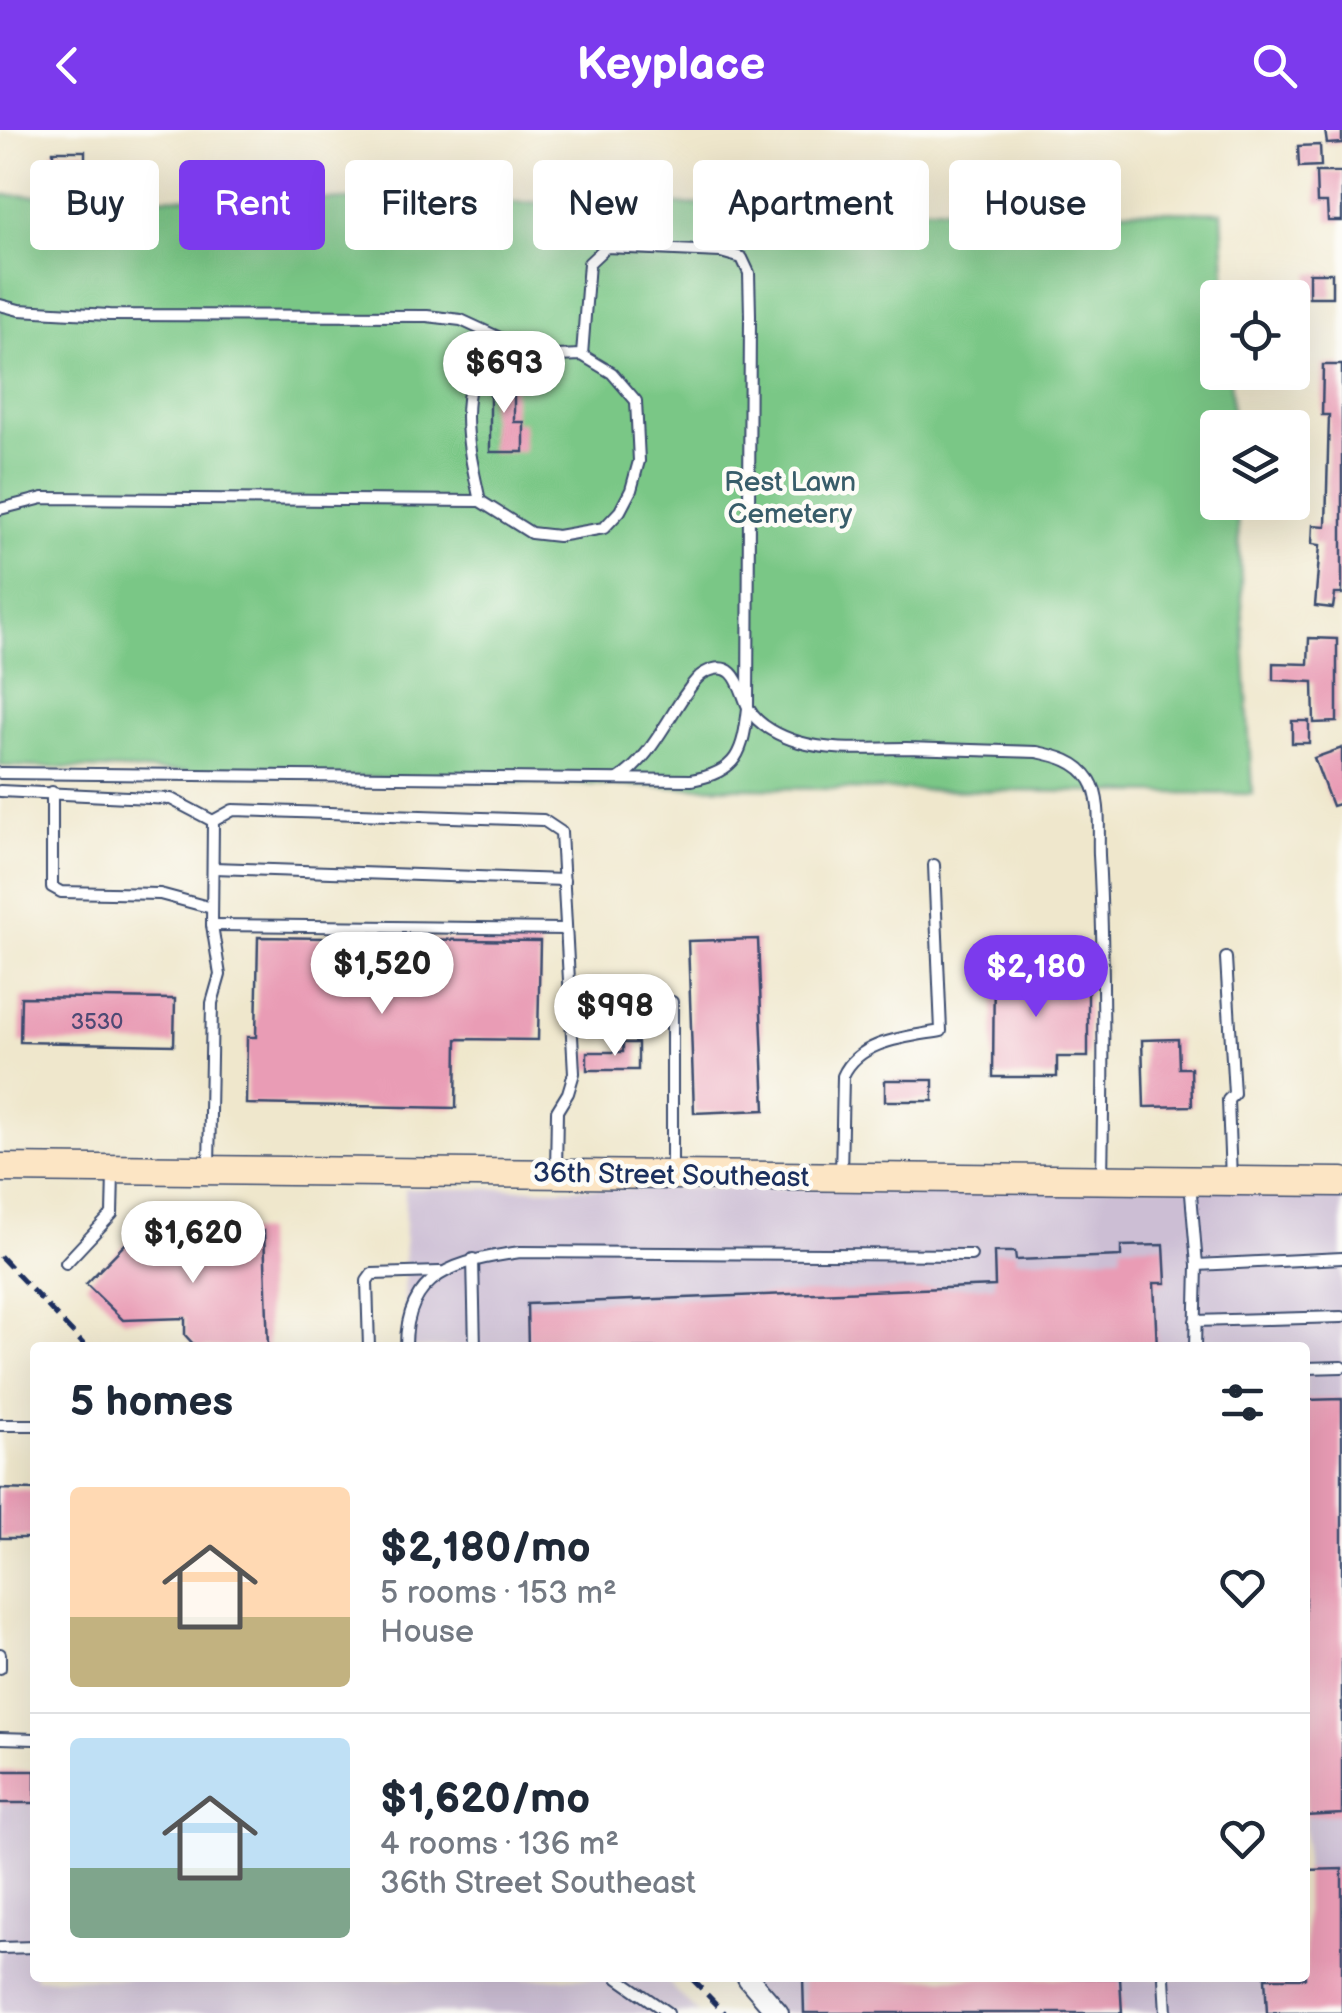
<!DOCTYPE html>
<html lang="en">
<head>
<meta charset="utf-8">
<style>
  body { margin:0; font-family:"Balsamiq Sans",sans-serif; background:#f2f2f3; color:#1f2937; height:100vh; display:flex; flex-direction:column; font-size:38px; white-space:nowrap }
  * { box-sizing:border-box; margin:0 }
  p { font-size:32px; color:#747a83 }
  .icon { flex:none; width:55px; height:55px; fill:none; stroke:currentColor; stroke-width:2; stroke-linecap:round; stroke-linejoin:round }
  .map { position:relative; flex:1; overflow:hidden }
  .drawer { position:absolute; left:30px; top:1212px; width:1280px; height:640px; display:flex; flex-direction:column; background:#fff; border-radius:10px; box-shadow:0 10px 40px #0002 }
  .drawer>* { flex:none }
  .hud { position:absolute; left:30px; top:30px; width:1282px; height:90px; display:flex; gap:20px }
  .tools { position:absolute; left:1200px; top:150px; display:grid; gap:20px }
  .tools a { display:grid; place-items:center; width:110px; height:110px; border-radius:10px; background:#fff; box-shadow:0 10px 40px #0002; font-size:50px }
  .price { position:absolute; translate:-50% -85px; padding:0 22px; border-radius:35px; background:#fff; color:#222; font-size:32px; line-height:65px; filter:drop-shadow(0 2px 5px #0008) }
  .price::after { content:''; position:absolute; left:50%; top:60px; width:30px; height:22px; margin-left:-15px; background:inherit; clip-path:polygon(0 0,100% 0,50% 100%) }
  .price.on { background:#7c3aed; color:#fff }
  ul { padding:0; list-style:none }
  li { display:flex; align-items:center; gap:30px; height:250px; padding:0 40px }
  li+li { border-top:2px solid #e0e1e3 }
  li span { display:grid; place-items:center; flex:none; width:280px; height:200px; border-radius:10px; color:#555 }
  li>.icon { margin-inline-start:auto }
  span .icon { width:120px; height:120px; fill:#fffc; stroke-width:1 }
  li b { font-size:42px }
  h2 { display:flex; justify-content:space-between; align-items:center; height:120px; padding:0 40px; font-size:42px }
  .pill { padding:0 35px; border-radius:10px; background:#fff; box-shadow:0 10px 40px #0002; font-size:35px; line-height:90px }
  .pill.on { background:#7c3aed; color:#fff }
  header { display:flex; justify-content:space-between; align-items:center; height:130px; padding:0 40px; background:#7c3aed; color:#fff; font-size:45px; font-weight:700 }
  .map>svg:first-child { display:block }
  .industrial { fill:#ccbed4 }
  .green { fill:#7ac786; stroke:#4a7b72; stroke-width:2.5 }
  .building { fill:#e99cb5 }
  .lines { fill:none; stroke-linecap:round; stroke-linejoin:round }
  .lane-casing { stroke:#3b4b6e; stroke-width:14 }
  .street-casing { stroke:#3b4b6e; stroke-width:24 }
  .secondary-casing { stroke:#3b4b6e; stroke-width:31 }
  .lane { stroke:#fff; stroke-width:10 }
  .street { stroke:#fff; stroke-width:20 }
  .secondary { stroke:#fce5c4; stroke-width:28 }
  .rail { stroke:#1b2f5e; stroke-width:5; stroke-dasharray:15 8; stroke-linecap:butt }
  .labels { text-anchor:middle; stroke-width:9; stroke-linejoin:round; paint-order:stroke }
  .number-label { font-size:22px; fill:#4e4a74 }
  .park-label { font-size:28px; fill:#385d6a; stroke:#fdfcf7 }
  .street-label { font-size:28px; fill:#1b2f5e; stroke:#fdfcf7 }
</style>
</head>
<body>
<header><svg class="icon" aria-label="back" viewBox="0 0 24 24"><path d="M15 5l-7 7 7 7"/></svg>Keyplace<svg class="icon" aria-label="search" viewBox="0 0 24 24"><circle cx="10" cy="10" r="6"/><path d="M15 15l6 6"/></svg></header>
<div class="map">
<svg width="1342" height="1883" viewBox="0 0 1342 1883">
  <rect width="100%" height="100%" fill="#fdfcf7"/>
  <filter id="ink" filterUnits="userSpaceOnUse"><feTurbulence type="fractalNoise" baseFrequency=".01" numOctaves="2"/><feDisplacementMap in="SourceGraphic" scale="20" xChannelSelector="R" yChannelSelector="G"/><feConvolveMatrix kernelMatrix="1 2 1 2 8 2 1 2 1" color-interpolation-filters="sRGB"/></filter>
  <filter id="wash" filterUnits="userSpaceOnUse"><feTurbulence type="fractalNoise" baseFrequency=".0048" numOctaves="4" result="noise"/><feDisplacementMap in="SourceGraphic" scale="40" xChannelSelector="R" yChannelSelector="G"/><feGaussianBlur stdDeviation="2.25" result="paint"/><feColorMatrix in="noise" values="0 0 0 0 0 0 0 0 0 0 0 0 0 0 0 0 0 1.4 0 .05"/><feComposite in="paint" operator="in"/></filter>
  <g filter="url(#wash)">
    <rect width="100%" height="100%" fill="#efe7cc"/>
    <g class="industrial">
      <polygon points="1342,1056 1342,1883 761,1883 727,1848 1305,1848 1305,1218 404,1218 405,1059"/>
      <polygon points="0,1669 35,1669 35,1848 664,1848 698,1883 0,1883"/>
    </g>
    <polygon class="green" points="0,65 1222,82 1226,167 1218,168 1218,242 1230,243 1233,297 1218,298 1218,372 1237,373 1252,664 668,657 0,636"/>
    <g id="blocks">
      <g class="building">
        <polygon points="1325,0 1342,0 1342,13 1327,14"/>
        <polygon points="1320,15 1321,36 1299,37 1298,16"/>
        <polygon points="53,21 85,21 85,47 52,47"/>
        <polygon points="1316,42 1342,42 1342,91 1328,91 1327,73 1317,73"/>
        <polygon points="574,74 649,74 649,101 573,100"/>
        <rect x="1309" y="143" width="23" height="24"/>
        <polygon points="1323,235 1342,235 1342,464 1335,464 1333,478 1315,476 1320,415 1312,414 1313,395 1326,396 1329,285 1322,285"/>
        <polygon points="490,243 514,243 514,292 524,292 524,322 490,322"/>
        <polygon points="1309,508 1337,509 1337,592 1314,593 1313,552 1273,550 1273,533 1308,534"/>
        <rect x="1292" y="591" width="17" height="22"/>
        <polygon points="1342,618 1342,673 1332,676 1314,628"/>
        <polygon points="258,807 540,811 538,910 457,909 456,978 246,974 247,907 256,907"/>
        <polygon points="758,809 765,980 694,983 688,811"/>
        <polygon points="994,831 1057,831 1057,856 1088,856 1088,927 1057,927 1057,947 993,947"/>
        <polygon points="21,867 175,869 174,915 20,912"/>
        <polygon points="1178,909 1179,938 1191,938 1192,976 1144,977 1142,910"/>
        <polygon points="623,913 638,913 638,940 587,940 587,922 623,922"/>
        <rect x="885" y="950" width="48" height="21"/>
        <polygon points="264,1101 268,1218 197,1218 185,1205 185,1188 123,1190 86,1154 133,1106"/>
        <polygon points="1164,1115 1166,1153 1154,1153 1157,1218 528,1218 527,1174 995,1156 994,1122 1015,1122 1016,1130 1121,1126 1121,1116"/>
        <polygon points="1342,1269 1342,1684 1305,1686 1305,1270"/>
        <polygon points="0,1359 35,1360 35,1408 0,1408"/>
        <rect x="0" y="1641" width="35" height="32"/>
        <polygon points="1342,1739 1342,1883 1267,1883 1265,1848 1305,1848 1305,1740"/>
        <polygon points="803,1848 1120,1848 1122,1883 804,1883"/>
      </g>
    </g>
  </g>
  <g filter="url(#ink)">
    <use href="#blocks" fill-opacity="0" stroke="#3b4b6e" stroke-width="2.5"/>
    <g class="lines">
      <defs>
        <g id="lane">
          <path d="M0 175 19 180 109 185 427 186 461 190 526 220 556 226 582 225 612 243 636 271 639 331 631 360 620 381 604 398 558 406 531 403 480 371C465 303 458 269 487 204"/>
          <polyline points="0,379 43,368 480,371"/>
          <path d="M0 643 691 650C738 642 743 622 748 578L750 185 749 143 742 128 721 122 606 117 589 133 582 225"/>
          <path d="M618 649C647 632 665 594 684 566 690 558 695 548 704 543 738 525 740 564 749 579 758 596 782 607 799 612 833 622 872 618 906 618 950 619 993 621 1037 622 1057 626 1078 631 1090 650 1102 669 1098 703 1099 725 1105 832 1104 941 1102 1048"/>
          <polyline points="0,661 171,669 213,691"/>
          <polyline points="52,662 52,757 61,762 160,764 212,778"/>
          <polyline points="213,738 564,750"/>
          <polyline points="212,795 565,799"/>
          <polyline points="1226,828 1234,964 1228,970 1231,1050"/>
          <polyline points="209,1037 212,873 220,845 212,795 213,691 233,680 543,690 561,702 574,943 568,963 557,981 556,1042"/>
          <polyline points="672,1043 672,872"/>
          <path d="M841 1045 843 946C859 910 907 907 941 901L934 735"/>
          <polyline points="1190,1052 1197,1135 1342,1128"/>
          <polyline points="473,1129 475,1218"/>
          <polyline points="66,1133 112,1084 113,1043"/>
          <polyline points="1195,1191 1342,1187"/>
          <polyline points="369,1218 367,1151 372,1144 440,1142"/>
          <path d="M406 1218C405 1142 458 1131 520 1122L971 1125"/>
          <polyline points="1195,1218 1197,1135"/>
          <polyline points="1305,1238 1342,1237"/>
          <polyline points="0,1295 35,1295"/>
          <polyline points="0,1538 0,1524"/>
          <polyline points="0,1608 35,1609"/>
          <polyline points="0,1818 35,1817"/>
          <polyline points="618,1848 668,1883"/>
          <polyline points="1164,1848 1166,1883"/>
        </g>
        <polyline id="street" points="748,1848 778,1883"/>
        <polyline id="secondary" points="0,1038 1342,1052"/>
      </defs>
      <use href="#lane" class="lane-casing"/>
      <use href="#street" class="street-casing"/>
      <use href="#secondary" class="secondary-casing"/>
      <use href="#lane" class="lane"/>
      <use href="#street" class="street"/>
      <use href="#secondary" class="secondary"/>
      <g class="rail">
        <polyline points="0,1126 87,1218"/>
        <polyline points="691,1848 725,1883"/>
      </g>
    </g>
  </g>
  <g class="labels">
    <g class="number-label">
      <text x="97" y="899">3530</text>
    </g>
    <g class="park-label">
      <text x="790" y="361">Rest Lawn<tspan x="790" dy="32">Cemetery</tspan></text>
    </g>
    <g class="street-label">
      <text transform="translate(671 1044) rotate(1)" y="10">36th Street Southeast</text>
    </g>
  </g>
</svg>
<div class="tools">
<a><svg class="icon" aria-label="locate" viewBox="0 0 24 24"><circle cx="12" cy="12" r="6"/><path d="M12 2v4M12 18v4M2 12h4M18 12h4"/></svg></a>
<a><svg class="icon" aria-label="layers" viewBox="0 0 24 24"><path d="M12 4l9 5-9 5-9-5zM3 14l9 5 9-5"/></svg></a>
</div>
<b class="price" style="left:504px;top:286px">$693</b>
<b class="price" style="left:382px;top:887px">$1,520</b>
<b class="price on" style="left:1036px;top:890px">$2,180</b>
<b class="price" style="left:615px;top:929px">$998</b>
<b class="price" style="left:193px;top:1156px">$1,620</b>
<div class="hud">
<a class="pill">Buy</a>
<a class="pill on">Rent</a>
<a class="pill">Filters</a>
<a class="pill">New</a>
<a class="pill">Apartment</a>
<a class="pill">House</a>
</div>
<section class="drawer">
<h2>5 homes<svg class="icon" aria-label="filters" viewBox="0 0 24 24"><path d="M4 7h16M4 17h16"/><circle cx="9" cy="7" r="2"/><circle cx="15" cy="17" r="2"/></svg></h2>
<ul>
<li><span style="background:linear-gradient(#ffd9b3 65%,#c2b280 0)"><svg class="icon" aria-label="home" viewBox="0 0 24 24"><path d="M3 11l9-7 9 7M6 9v11h12V9"/></svg></span><div><b>$2,180/mo</b><p>5 rooms · 153 m²</p><p>House</p></div><svg class="icon" aria-label="heart" viewBox="0 0 24 24"><path d="M12 20l-8-8c-3-5 5-10 8-4 3-6 11-1 8 4z"/></svg></li>
<li><span style="background:linear-gradient(#bfe0f5 65%,#7fa58c 0)"><svg class="icon" aria-label="home" viewBox="0 0 24 24"><path d="M3 11l9-7 9 7M6 9v11h12V9"/></svg></span><div><b>$1,620/mo</b><p>4 rooms · 136 m²</p><p>36th Street Southeast</p></div><svg class="icon" aria-label="heart" viewBox="0 0 24 24"><path d="M12 20l-8-8c-3-5 5-10 8-4 3-6 11-1 8 4z"/></svg></li>
</ul>
</section>
</div>
</body>
</html>
